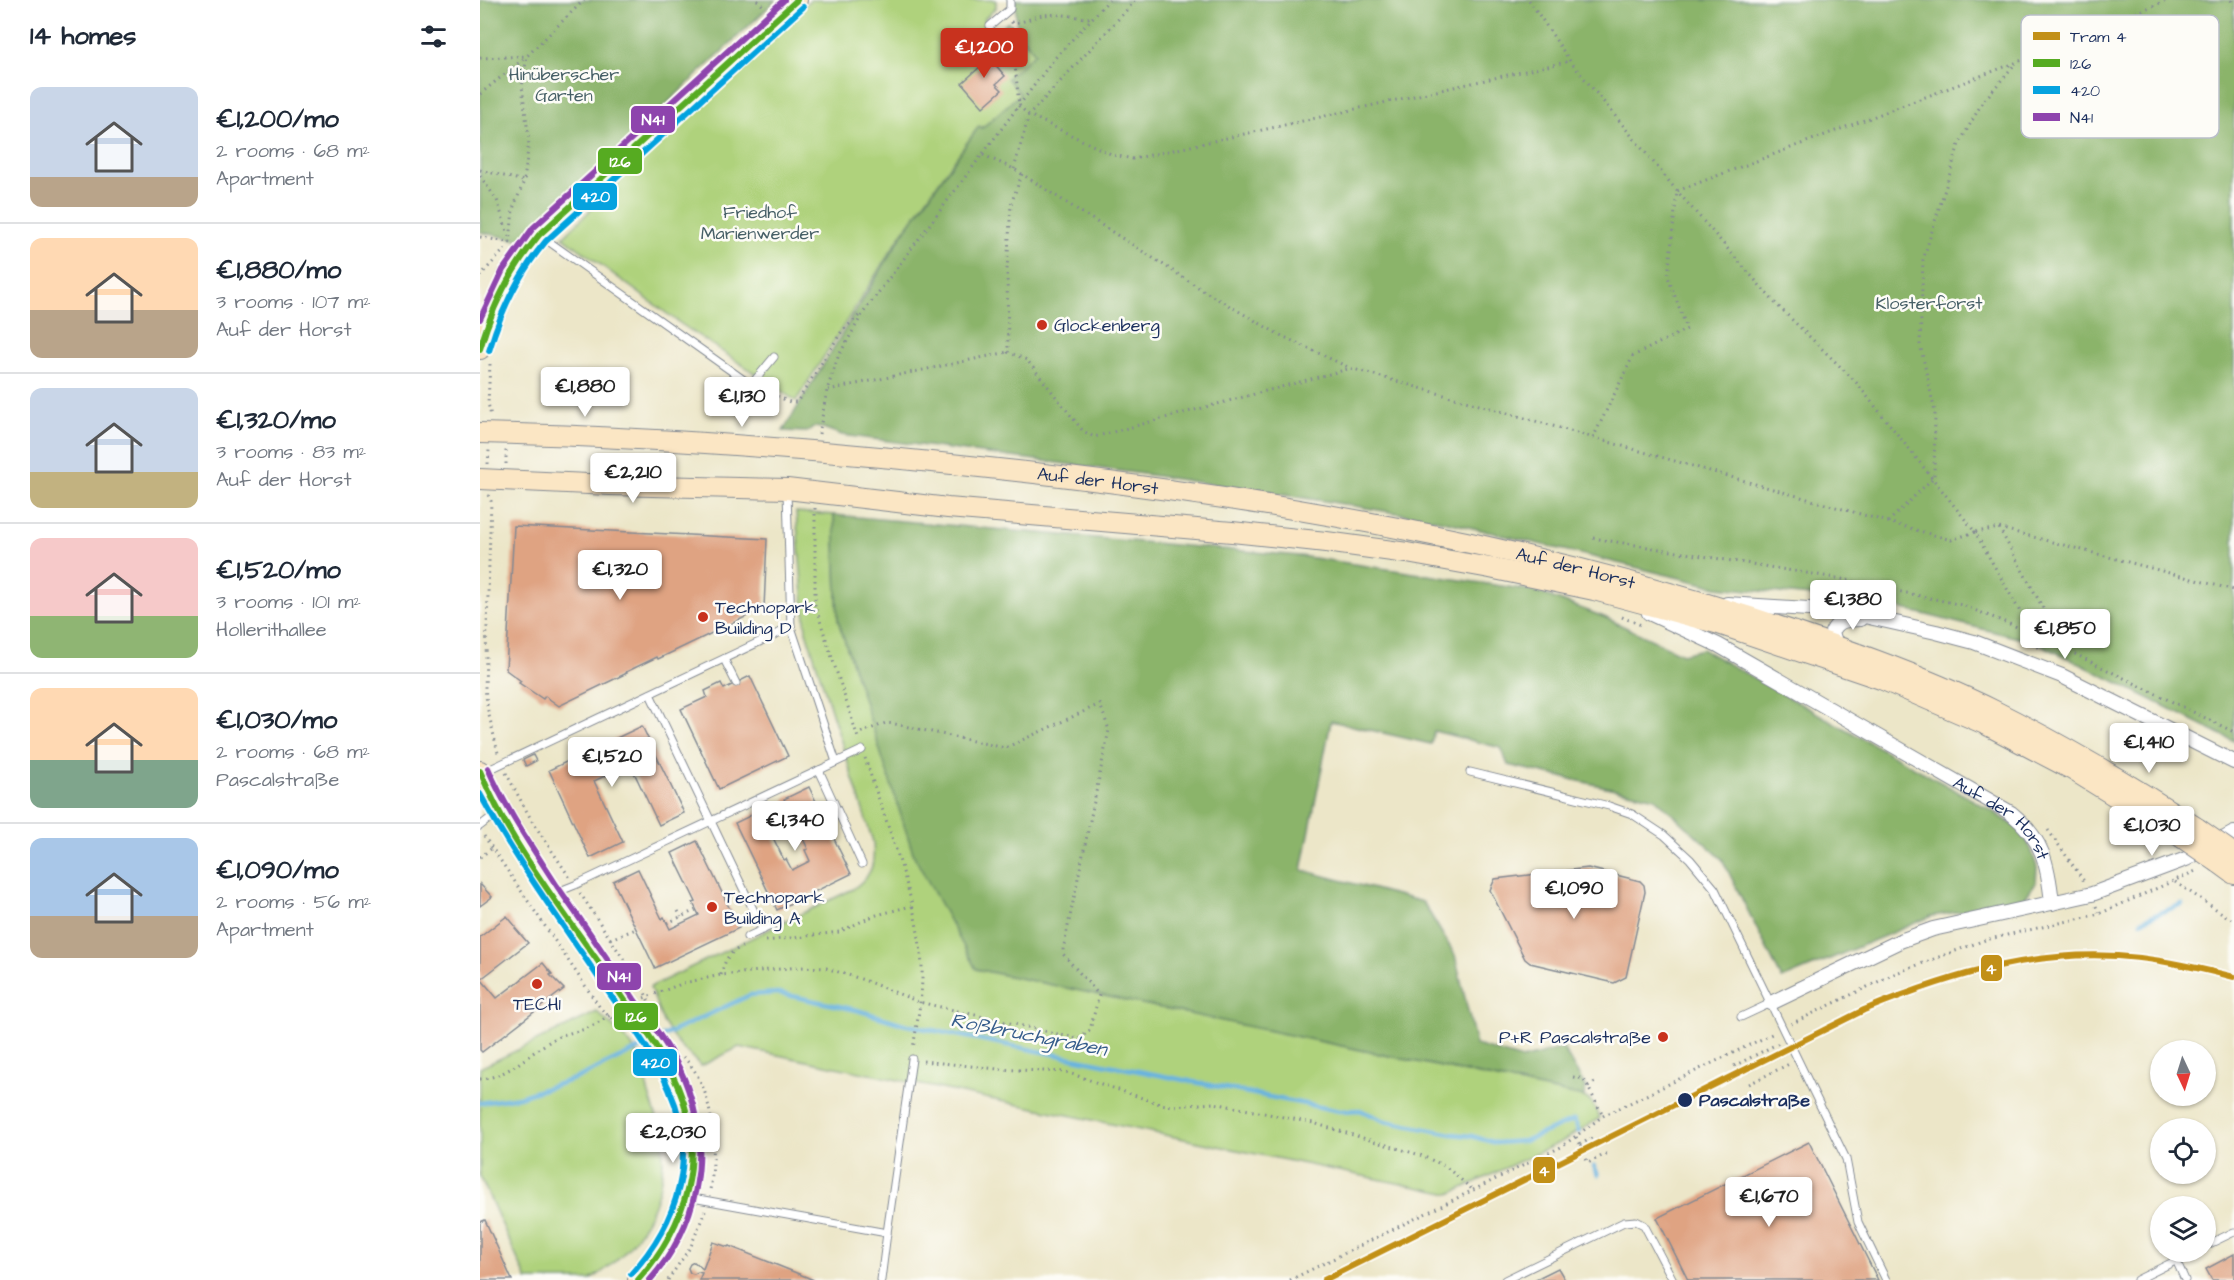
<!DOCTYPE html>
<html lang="en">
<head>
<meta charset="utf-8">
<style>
  body { margin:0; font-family:"Architects Daughter",sans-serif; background:#f6f6f7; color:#1f2937; height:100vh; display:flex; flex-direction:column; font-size:22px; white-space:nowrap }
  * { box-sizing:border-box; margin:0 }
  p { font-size:20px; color:#747a83 }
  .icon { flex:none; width:33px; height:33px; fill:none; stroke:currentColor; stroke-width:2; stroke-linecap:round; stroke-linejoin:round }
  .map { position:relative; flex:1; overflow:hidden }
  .side { display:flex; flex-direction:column; background:#fff; width:480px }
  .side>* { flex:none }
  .needle { width:39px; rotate:176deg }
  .tools { position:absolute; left:1670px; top:1040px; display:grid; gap:12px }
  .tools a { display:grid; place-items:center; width:66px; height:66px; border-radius:50%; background:#fff; box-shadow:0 2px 4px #0004; font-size:30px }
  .price { position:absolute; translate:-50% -51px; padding:0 14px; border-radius:6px; background:#fff; color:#222; font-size:20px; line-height:39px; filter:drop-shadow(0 2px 3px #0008) }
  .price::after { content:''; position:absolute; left:50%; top:36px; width:18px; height:14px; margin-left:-9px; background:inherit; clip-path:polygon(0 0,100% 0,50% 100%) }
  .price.active { background:#c8321e; color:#fff }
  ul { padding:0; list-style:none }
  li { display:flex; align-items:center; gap:18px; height:150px; padding:0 30px }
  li+li { border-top:2px solid #e0e1e3 }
  li span { display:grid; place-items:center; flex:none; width:168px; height:120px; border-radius:12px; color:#555 }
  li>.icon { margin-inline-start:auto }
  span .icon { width:72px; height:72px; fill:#fffc; stroke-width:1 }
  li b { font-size:26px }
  h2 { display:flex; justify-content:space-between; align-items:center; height:72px; padding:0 30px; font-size:26px }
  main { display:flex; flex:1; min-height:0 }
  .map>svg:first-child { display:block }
  .green { fill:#afd27b; stroke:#65806c; stroke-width:1.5 }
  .forest { fill:#8bb46b; stroke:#537264; stroke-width:1.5 }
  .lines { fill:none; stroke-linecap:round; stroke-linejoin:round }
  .stream { stroke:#68b3e0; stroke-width:4.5 }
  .building { fill:#dfa382 }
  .lane-casing { stroke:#848a93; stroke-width:9 }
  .street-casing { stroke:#848a93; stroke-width:16 }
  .secondary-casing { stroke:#848a93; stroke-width:22 }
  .path { stroke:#848a93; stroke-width:3; stroke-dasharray:1.5 4.5; stroke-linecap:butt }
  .lane { stroke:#fff; stroke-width:7 }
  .street { stroke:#fff; stroke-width:14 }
  .secondary { stroke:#fbe6c4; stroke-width:20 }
  .secondary-bridge-casing { stroke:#848a93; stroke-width:22; stroke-linecap:butt }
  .secondary-bridge { stroke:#fbe6c4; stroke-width:20 }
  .bus-1-casing { stroke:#fdfcf7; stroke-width:10 }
  .bus-2-casing { stroke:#fdfcf7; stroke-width:10 }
  .bus-3-casing { stroke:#fdfcf7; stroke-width:10 }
  .bus-1 { stroke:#56ab21; stroke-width:6 }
  .bus-2 { stroke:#05a2df; stroke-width:6 }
  .bus-3 { stroke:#8e44ad; stroke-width:6 }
  .tram-1-casing { stroke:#fdfcf7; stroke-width:10 }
  .tram-1 { stroke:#c29018; stroke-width:6 }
  .poi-dot { fill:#c8321e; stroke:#fdfcf7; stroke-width:2 }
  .stop-dot { fill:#1b2f5e; stroke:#fdfcf7; stroke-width:2 }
  .labels { text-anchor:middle; stroke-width:5; stroke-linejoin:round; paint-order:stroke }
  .park-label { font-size:18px; fill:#476067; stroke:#fdfcf7 }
  .poi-label { font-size:18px; fill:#1b2f5e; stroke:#fdfcf7; text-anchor:start }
  .street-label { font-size:18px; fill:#1b2f5e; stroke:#fdfcf7 }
  .stop-label { font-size:18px; font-weight:bold; fill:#1b2f5e; stroke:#fdfcf7; text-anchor:start }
  .water-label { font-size:20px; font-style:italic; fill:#365d8c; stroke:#fdfcf7 }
  .key { fill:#fdfcf7; stroke:#b9bec9; stroke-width:1.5 }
  .key-label { font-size:16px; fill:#1b2f5e }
  .line-badge { stroke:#fdfcf7; stroke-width:2 }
  .badge-label { font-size:16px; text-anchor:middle; font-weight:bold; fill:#fff }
</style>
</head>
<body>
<main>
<section class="side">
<h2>14 homes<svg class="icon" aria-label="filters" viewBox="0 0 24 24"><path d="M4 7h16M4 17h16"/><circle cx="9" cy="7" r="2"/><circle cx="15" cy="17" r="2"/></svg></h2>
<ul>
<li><span style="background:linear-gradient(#c9d6e8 75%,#b9a48a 0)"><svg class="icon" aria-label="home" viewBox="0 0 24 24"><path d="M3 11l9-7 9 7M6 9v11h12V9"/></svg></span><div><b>€1,200/mo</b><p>2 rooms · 68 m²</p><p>Apartment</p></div></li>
<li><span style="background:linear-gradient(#ffd9b3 60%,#b9a48a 0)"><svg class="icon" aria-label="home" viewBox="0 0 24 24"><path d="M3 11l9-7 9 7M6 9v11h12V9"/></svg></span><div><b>€1,880/mo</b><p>3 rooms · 107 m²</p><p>Auf der Horst</p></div></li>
<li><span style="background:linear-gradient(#c9d6e8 70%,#c2b280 0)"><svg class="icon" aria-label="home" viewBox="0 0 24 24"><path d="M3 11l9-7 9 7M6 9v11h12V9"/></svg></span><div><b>€1,320/mo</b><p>3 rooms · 83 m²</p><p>Auf der Horst</p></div></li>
<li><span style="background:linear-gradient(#f6c9c9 65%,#8fb573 0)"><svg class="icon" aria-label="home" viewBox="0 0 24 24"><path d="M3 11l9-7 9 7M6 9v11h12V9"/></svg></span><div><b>€1,520/mo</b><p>3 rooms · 101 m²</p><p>Hollerithallee</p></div></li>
<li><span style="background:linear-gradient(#ffd9b3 60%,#7fa58c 0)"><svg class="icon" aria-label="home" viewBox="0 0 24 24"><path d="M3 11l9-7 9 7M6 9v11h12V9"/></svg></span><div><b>€1,030/mo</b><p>2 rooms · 68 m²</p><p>Pascalstraße</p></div></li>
<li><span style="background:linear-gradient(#a9c7e8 65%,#b9a48a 0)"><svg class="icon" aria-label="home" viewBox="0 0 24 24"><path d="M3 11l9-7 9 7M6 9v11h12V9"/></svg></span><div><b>€1,090/mo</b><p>2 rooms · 56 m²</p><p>Apartment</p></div></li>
</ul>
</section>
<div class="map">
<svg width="1754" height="1280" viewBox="0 0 1754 1280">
  <rect width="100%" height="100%" fill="#fdfcf7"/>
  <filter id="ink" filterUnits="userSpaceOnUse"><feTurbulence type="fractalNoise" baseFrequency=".0167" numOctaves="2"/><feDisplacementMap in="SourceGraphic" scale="12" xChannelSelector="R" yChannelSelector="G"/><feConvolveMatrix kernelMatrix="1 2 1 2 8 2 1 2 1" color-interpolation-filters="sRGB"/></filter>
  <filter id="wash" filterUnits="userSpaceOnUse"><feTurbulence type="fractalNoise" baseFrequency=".008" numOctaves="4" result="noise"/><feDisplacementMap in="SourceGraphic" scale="24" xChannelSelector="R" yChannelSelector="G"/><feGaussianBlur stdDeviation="1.35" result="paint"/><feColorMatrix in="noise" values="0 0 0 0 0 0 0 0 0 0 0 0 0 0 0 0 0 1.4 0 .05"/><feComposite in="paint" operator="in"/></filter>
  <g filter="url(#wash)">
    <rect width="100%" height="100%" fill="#ece6c8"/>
    <g class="green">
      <polygon points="330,0 516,0 516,8 504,19 516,33 528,22 555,53 540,94 502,128 499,126 421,235 316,401 201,324 83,237 279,45"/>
      <path d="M316 512 354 515 358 620 393 727 496 969 1104 1097 1111 1101 1120 1118 1081 1142 970 1194 259 1047 221 1066 198 1044 183 1022 170 987 373 889C392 875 395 866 393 842L326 631Z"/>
      <path d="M117 1012C133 1027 150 1040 161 1060 166 1069 165 1081 168 1091 173 1108 180 1122 182 1140 189 1197 158 1251 110 1280H47L0 1176V1068Z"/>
    </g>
    <g class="forest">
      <polygon points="0,0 296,0 42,241 0,232"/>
      <polygon points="535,0 1754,0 1754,741 1558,643 1395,602 1237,587 964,521 851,502 663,474 362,435 343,428 333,427 327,432 303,431 422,235 499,126 502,128 540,94 527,78 555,53 537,31"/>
      <polygon points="354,515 820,556 1055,591 1124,617 1202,654 1222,649 1509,809 1541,830 1551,849 1557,867 1556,882 1545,898 1503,908 1452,916 1302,979 1242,859 1175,798 1028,765 1021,748 954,731 951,744 851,721 822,870 943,902 975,955 996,1045 1042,1059 1083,1048 1105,1086 1104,1097 496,969 434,856 358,620"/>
    </g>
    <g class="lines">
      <g class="stream">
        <polyline points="1661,921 1702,904"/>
        <polyline points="177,1039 270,995 298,993 377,1010 427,1025 860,1111 880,1110 905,1121 972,1134 991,1136 1016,1143 1044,1141 1094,1120 1099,1132"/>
        <polyline points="0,1103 39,1097 97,1078 167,1045"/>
        <polyline points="1114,1166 1118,1175"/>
      </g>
    </g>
    <g id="blocks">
      <g class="building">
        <polygon points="501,48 525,76 516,84 522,90 503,107 482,83 501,66 491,56"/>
        <polygon points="34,526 287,539 284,608 178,659 177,657 146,672 147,673 79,706 65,696 63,699 39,683 41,681 26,670"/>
        <polygon points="270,676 308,756 239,789 201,709 227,697 225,691 241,683 244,689"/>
        <polygon points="162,726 204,813 179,825 150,764 114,781 143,842 110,858 69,770"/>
        <polygon points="53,755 56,761 46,766 43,760"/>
        <polygon points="329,787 371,874 297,910 255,823 280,811 304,860 306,859 312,870 330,861 325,850 328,849 304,799"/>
        <polygon points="217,841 259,928 175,968 133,881 158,869 182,919 184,917 190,929 219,915 213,903 216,902 192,853"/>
        <polygon points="1108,868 1160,881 1164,885 1165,892 1146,977 1134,983 1050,963 1045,959 1010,890 1015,879"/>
        <polygon points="0,884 12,897 0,906"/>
        <polygon points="27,916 36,927 35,928 48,943 1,979 17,998 63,963 72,974 70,975 84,989 2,1052 0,1050 0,937"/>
        <polygon points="1329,1142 1398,1280 1208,1280 1177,1218"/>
        <polygon points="5,1220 32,1280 0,1280 0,1222"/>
        <polygon points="233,1242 248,1247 249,1246 334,1280 219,1280 222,1273 218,1272 214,1274 210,1273 208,1268 210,1264 214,1262 223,1269"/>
        <polygon points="1754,1254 1754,1280 1732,1280 1726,1269"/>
        <polygon points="1078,1268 1085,1280 1054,1280"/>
      </g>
    </g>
  </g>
  <g filter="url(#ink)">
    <use href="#blocks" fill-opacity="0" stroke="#848a93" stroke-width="1.5"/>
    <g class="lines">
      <defs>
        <g id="lane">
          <polyline points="510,26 530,9 530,0"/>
          <polyline points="61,236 271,385 294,357"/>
          <polyline points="307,492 311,627 356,762"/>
          <polyline points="244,659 256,683"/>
          <polyline points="170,694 283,930"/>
          <polyline points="339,770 382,864"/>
          <polyline points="990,772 1129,806 1152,814 1184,835 1210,859 1235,889 1366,1159 1378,1222 1406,1280"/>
          <polyline points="2,773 311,627"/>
          <polyline points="0,826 17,813"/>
          <polyline points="75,893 95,885 382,750"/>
          <polyline points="267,937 299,922"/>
          <polyline points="1261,1017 1291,1003"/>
          <polyline points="207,1197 407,1233 432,1059"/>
          <polyline points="1725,1246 1754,1232"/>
          <polyline points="1696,1260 1705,1280"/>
          <polyline points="401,1280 407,1233"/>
          <polyline points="1025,1280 1144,1222 1156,1221 1164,1225 1193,1280"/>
          <polyline points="1657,1280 1715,1251"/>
        </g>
        <g id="street">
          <polyline points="1247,604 1362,611 1456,632 1494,642 1582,676 1754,762"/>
          <path id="s1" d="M1169 613 1238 645 1531 813C1563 839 1568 864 1572 903"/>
          <path d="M1356 645 1352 632C1359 619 1366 620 1380 619"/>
          <polyline points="1291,1003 1420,941 1453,929 1612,894 1706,859 1754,833"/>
        </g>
        <g id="secondary">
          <path d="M0 349C11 307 30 268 59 235L317 0"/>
          <path id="s2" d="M0 433C191 437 382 453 572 475 809 503 1045 545 1273 618 1355 645 1438 673 1515 711 1585 746 1651 785 1717 828"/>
          <polyline points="0,479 130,485 307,489 468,508 752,532 846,542 927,553 1010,568 1114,590 1236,623 1401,679 1507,725 1591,769 1701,837"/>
          <path d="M0 771 7 788 31 833 176 1047C184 1061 194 1076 200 1092 225 1157 208 1232 158 1280"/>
          <polyline points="1739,863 1754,874"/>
        </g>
      </defs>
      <use href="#lane" class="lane-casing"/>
      <use href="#street" class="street-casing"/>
      <use href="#secondary" class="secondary-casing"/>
      <g class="path">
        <polyline points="277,0 284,7"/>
        <polyline points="1049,0 1090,61 1197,191 1296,304 1375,381 1495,532 1519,528 1754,590"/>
        <polyline points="1751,0 1754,5"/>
        <polyline points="531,22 539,106 549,115 633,155 653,159 1090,61"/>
        <path d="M531 22C544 24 552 16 564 15 579 13 594 17 608 18L611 16"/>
        <polyline points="0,58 47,56 104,0"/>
        <polyline points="0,94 46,57"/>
        <polyline points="503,155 534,169 729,294 798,334 870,368 1471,540 1495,532 1552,633 1559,651"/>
        <polyline points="534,169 549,115 656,0"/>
        <polyline points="0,170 44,181"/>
        <polyline points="542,174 531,204 527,270 528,352 547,360 603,431 614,437 868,369"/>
        <polyline points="0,176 17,200 30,241"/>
        <polyline points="0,237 32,243"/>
        <polyline points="30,243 33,209 44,181 49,141 42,86 47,56"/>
        <polyline points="0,276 25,249"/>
        <polyline points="10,364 8,403 11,416"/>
        <polyline points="281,389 310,402 317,402 362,331 382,313"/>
        <polyline points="348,390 528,352"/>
        <polyline points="339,434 347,390 358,357 383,313 574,59 629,0"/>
        <polyline points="1113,438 1153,356 1207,329 1188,277 1197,191 1535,63 1687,0"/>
        <polyline points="8,464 9,450"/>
        <polyline points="26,464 26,450"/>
        <polyline points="8,495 11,501 5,688 8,711 18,753"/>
        <polyline points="335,508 335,605 379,741"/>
        <polyline points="1408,522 1454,477 1455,412 1440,344 1443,260 1479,144 1502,103 1535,64"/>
        <polyline points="1519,528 1585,648"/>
        <polyline points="1113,538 1362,579 1482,605 1552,633 1754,732"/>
        <polyline points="1142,617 1161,625"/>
        <path d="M385 758C405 821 439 902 442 967 443 994 437 1022 433 1049"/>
        <polyline points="26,773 52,821 90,878"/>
        <polyline points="1568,830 1604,881"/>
        <polyline points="4,836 121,1009 137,1023"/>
        <polyline points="0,857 11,849"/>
        <polyline points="1695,882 1754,921"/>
        <polyline points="100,893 164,990 171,1007"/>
        <polyline points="1616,906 1619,914"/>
        <polyline points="198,911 201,917"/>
        <polyline points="187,923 216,910"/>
        <polyline points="130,939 156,929"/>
        <polyline points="286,941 359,932 393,916 431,906"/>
        <path d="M241 975C245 960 248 953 262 947"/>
        <polyline points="164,998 204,983 241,975 319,967 346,968 384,980 439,1002 599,1039 610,1030 619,995 583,954 583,950 629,730 620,704 525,748 415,724 406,723 377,734"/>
        <polyline points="1311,1024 1416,973 1505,940 1619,914 1718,870"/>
        <path d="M203 1057C235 1086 237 1150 230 1190"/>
        <polyline points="443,1061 518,1069 586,1072 680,1104 693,1106 734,1103 833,1123 940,1155 965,1166 993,1190"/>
        <polyline points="1254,1066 1299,1043"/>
        <polyline points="1093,1077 1104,1079 1123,1116"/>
        <path d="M0 1079C31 1077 51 1050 78 1037 86 1033 96 1032 105 1029 115 1025 125 1018 134 1013"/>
        <polyline points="1269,1084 1309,1064"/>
        <polyline points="1108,1086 1117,1081"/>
        <polyline points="1096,1137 1108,1163 1130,1152"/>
        <polyline points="1100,1145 1113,1137"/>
        <polyline points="188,1280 211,1246 225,1211"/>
        <polyline points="810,1280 1081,1147 1123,1116 1294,1033"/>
      </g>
      <use href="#lane" class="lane"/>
      <use href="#street" class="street"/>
      <use href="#secondary" class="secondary"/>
      <defs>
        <g id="secondary-bridge">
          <polyline points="1717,828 1754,854"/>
          <polyline points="1701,837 1739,863"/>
        </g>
      </defs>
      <use href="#secondary-bridge" class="secondary-bridge-casing"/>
      <use href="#secondary-bridge" class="secondary-bridge"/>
      <defs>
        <g id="bus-1">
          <path d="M0 349C12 306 31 269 59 235L317 0"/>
          <path d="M0 771C30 845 88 917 133 983 155 1016 182 1050 198 1087 228 1157 206 1226 158 1280"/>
        </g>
        <g id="bus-2">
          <path d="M9 351C21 310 38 274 66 241L323 7"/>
          <path d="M0 794C34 857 76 915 116 974 141 1011 171 1048 189 1089 219 1156 198 1222 151 1274"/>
        </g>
        <g id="bus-3">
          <polyline points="0,319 23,270 53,228 304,0"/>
          <path d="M8 768C26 810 52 847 77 886 103 923 129 961 154 999 174 1027 197 1056 208 1089 232 1156 217 1227 170 1280"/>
        </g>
      </defs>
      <use href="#bus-1" class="bus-1-casing"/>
      <use href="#bus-2" class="bus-2-casing"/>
      <use href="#bus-3" class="bus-3-casing"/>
      <use href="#bus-1" class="bus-1"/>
      <use href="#bus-2" class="bus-2"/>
      <use href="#bus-3" class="bus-3"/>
      <defs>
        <path id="tram-1" d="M844 1280 1384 1010C1472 974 1564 946 1660 958 1692 962 1723 969 1754 977"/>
      </defs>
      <use href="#tram-1" class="tram-1-casing"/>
      <use href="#tram-1" class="tram-1"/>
    </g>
  </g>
  <g class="poi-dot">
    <circle cx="562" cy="325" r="6"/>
    <circle cx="223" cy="617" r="6"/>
    <circle cx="232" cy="907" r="6"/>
    <circle cx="57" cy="984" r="6"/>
    <circle cx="1183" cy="1037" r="6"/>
  </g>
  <circle class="stop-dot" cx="1205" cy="1100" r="8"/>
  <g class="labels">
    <g class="park-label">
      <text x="84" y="80">Hinüberscher<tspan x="84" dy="21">Garten</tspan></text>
      <text x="280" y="218">Friedhof<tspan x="280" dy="21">Marienwerder</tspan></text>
      <text x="1449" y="309">Klosterforst</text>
    </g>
    <g class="poi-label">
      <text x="574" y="331">Glockenberg</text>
      <text x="235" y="613">Technopark<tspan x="235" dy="21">Building D</tspan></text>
      <text x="244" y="903">Technopark<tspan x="244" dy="21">Building A</tspan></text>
      <text x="57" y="1010" text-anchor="middle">TECH1</text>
      <text x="1171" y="1043" text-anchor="end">P+R Pascalstraße</text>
    </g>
    <g class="street-label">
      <text dy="6" stroke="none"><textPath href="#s2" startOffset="620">Auf der Horst</textPath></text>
      <text dy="6" stroke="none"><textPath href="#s2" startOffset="1106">Auf der Horst</textPath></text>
      <text dy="6" stroke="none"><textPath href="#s1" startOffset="410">Auf der Horst</textPath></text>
    </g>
    <g class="stop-label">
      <text x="1219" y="1106">Pascalstraße</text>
    </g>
    <g class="water-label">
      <text transform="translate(549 1034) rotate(11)" y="7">Roßbruchgraben</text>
    </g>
  </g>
  <rect x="1541" y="15" width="198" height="123" rx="9" class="key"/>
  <rect x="1553" y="32" width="27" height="8" fill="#c29018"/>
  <rect x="1553" y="59" width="27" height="8" fill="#56ab21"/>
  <rect x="1553" y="86" width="27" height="8" fill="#05a2df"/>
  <rect x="1553" y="113" width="27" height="8" fill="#8e44ad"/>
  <g class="key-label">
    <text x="1590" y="42">Tram 4</text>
    <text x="1590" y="69">126</text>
    <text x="1590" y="96">420</text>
    <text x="1590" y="123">N41</text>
  </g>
  <g class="line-badge">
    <rect x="150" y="105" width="46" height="29" rx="6" fill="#8e44ad"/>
    <rect x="117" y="147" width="46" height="28" rx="6" fill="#56ab21"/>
    <rect x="92" y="182" width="46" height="29" rx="6" fill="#05a2df"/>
    <rect x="1500" y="954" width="23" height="28" rx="6" fill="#c29018"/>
    <rect x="116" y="962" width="46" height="29" rx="6" fill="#8e44ad"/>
    <rect x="133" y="1002" width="46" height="29" rx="6" fill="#56ab21"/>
    <rect x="152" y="1048" width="46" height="29" rx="6" fill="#05a2df"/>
    <rect x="1052" y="1156" width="24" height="28" rx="6" fill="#c29018"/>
  </g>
  <g class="badge-label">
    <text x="173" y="125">N41</text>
    <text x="140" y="167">126</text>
    <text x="115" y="202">420</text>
    <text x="1511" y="974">4</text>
    <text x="139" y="982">N41</text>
    <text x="156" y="1022">126</text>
    <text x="175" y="1068">420</text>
    <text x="1064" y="1176">4</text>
  </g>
</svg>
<div class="tools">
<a><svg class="needle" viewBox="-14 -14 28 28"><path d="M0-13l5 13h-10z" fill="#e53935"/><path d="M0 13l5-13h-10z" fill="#747a83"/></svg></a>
<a><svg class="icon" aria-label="locate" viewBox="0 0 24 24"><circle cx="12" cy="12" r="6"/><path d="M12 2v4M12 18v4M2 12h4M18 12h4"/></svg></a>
<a><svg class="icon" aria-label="layers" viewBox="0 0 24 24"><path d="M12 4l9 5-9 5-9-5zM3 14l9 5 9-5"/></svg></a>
</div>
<b class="price active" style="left:504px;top:79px">€1,200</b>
<b class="price" style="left:105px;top:418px">€1,880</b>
<b class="price" style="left:262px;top:428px">€1,130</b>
<b class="price" style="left:153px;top:504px">€2,210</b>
<b class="price" style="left:140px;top:601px">€1,320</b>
<b class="price" style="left:1373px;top:631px">€1,380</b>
<b class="price" style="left:1585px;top:660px">€1,850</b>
<b class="price" style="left:1669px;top:774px">€1,410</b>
<b class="price" style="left:132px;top:788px">€1,520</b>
<b class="price" style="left:315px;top:852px">€1,340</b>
<b class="price" style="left:1672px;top:857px">€1,030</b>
<b class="price" style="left:1094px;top:920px">€1,090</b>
<b class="price" style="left:193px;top:1164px">€2,030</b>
<b class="price" style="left:1289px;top:1228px">€1,670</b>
</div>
</main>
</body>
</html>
